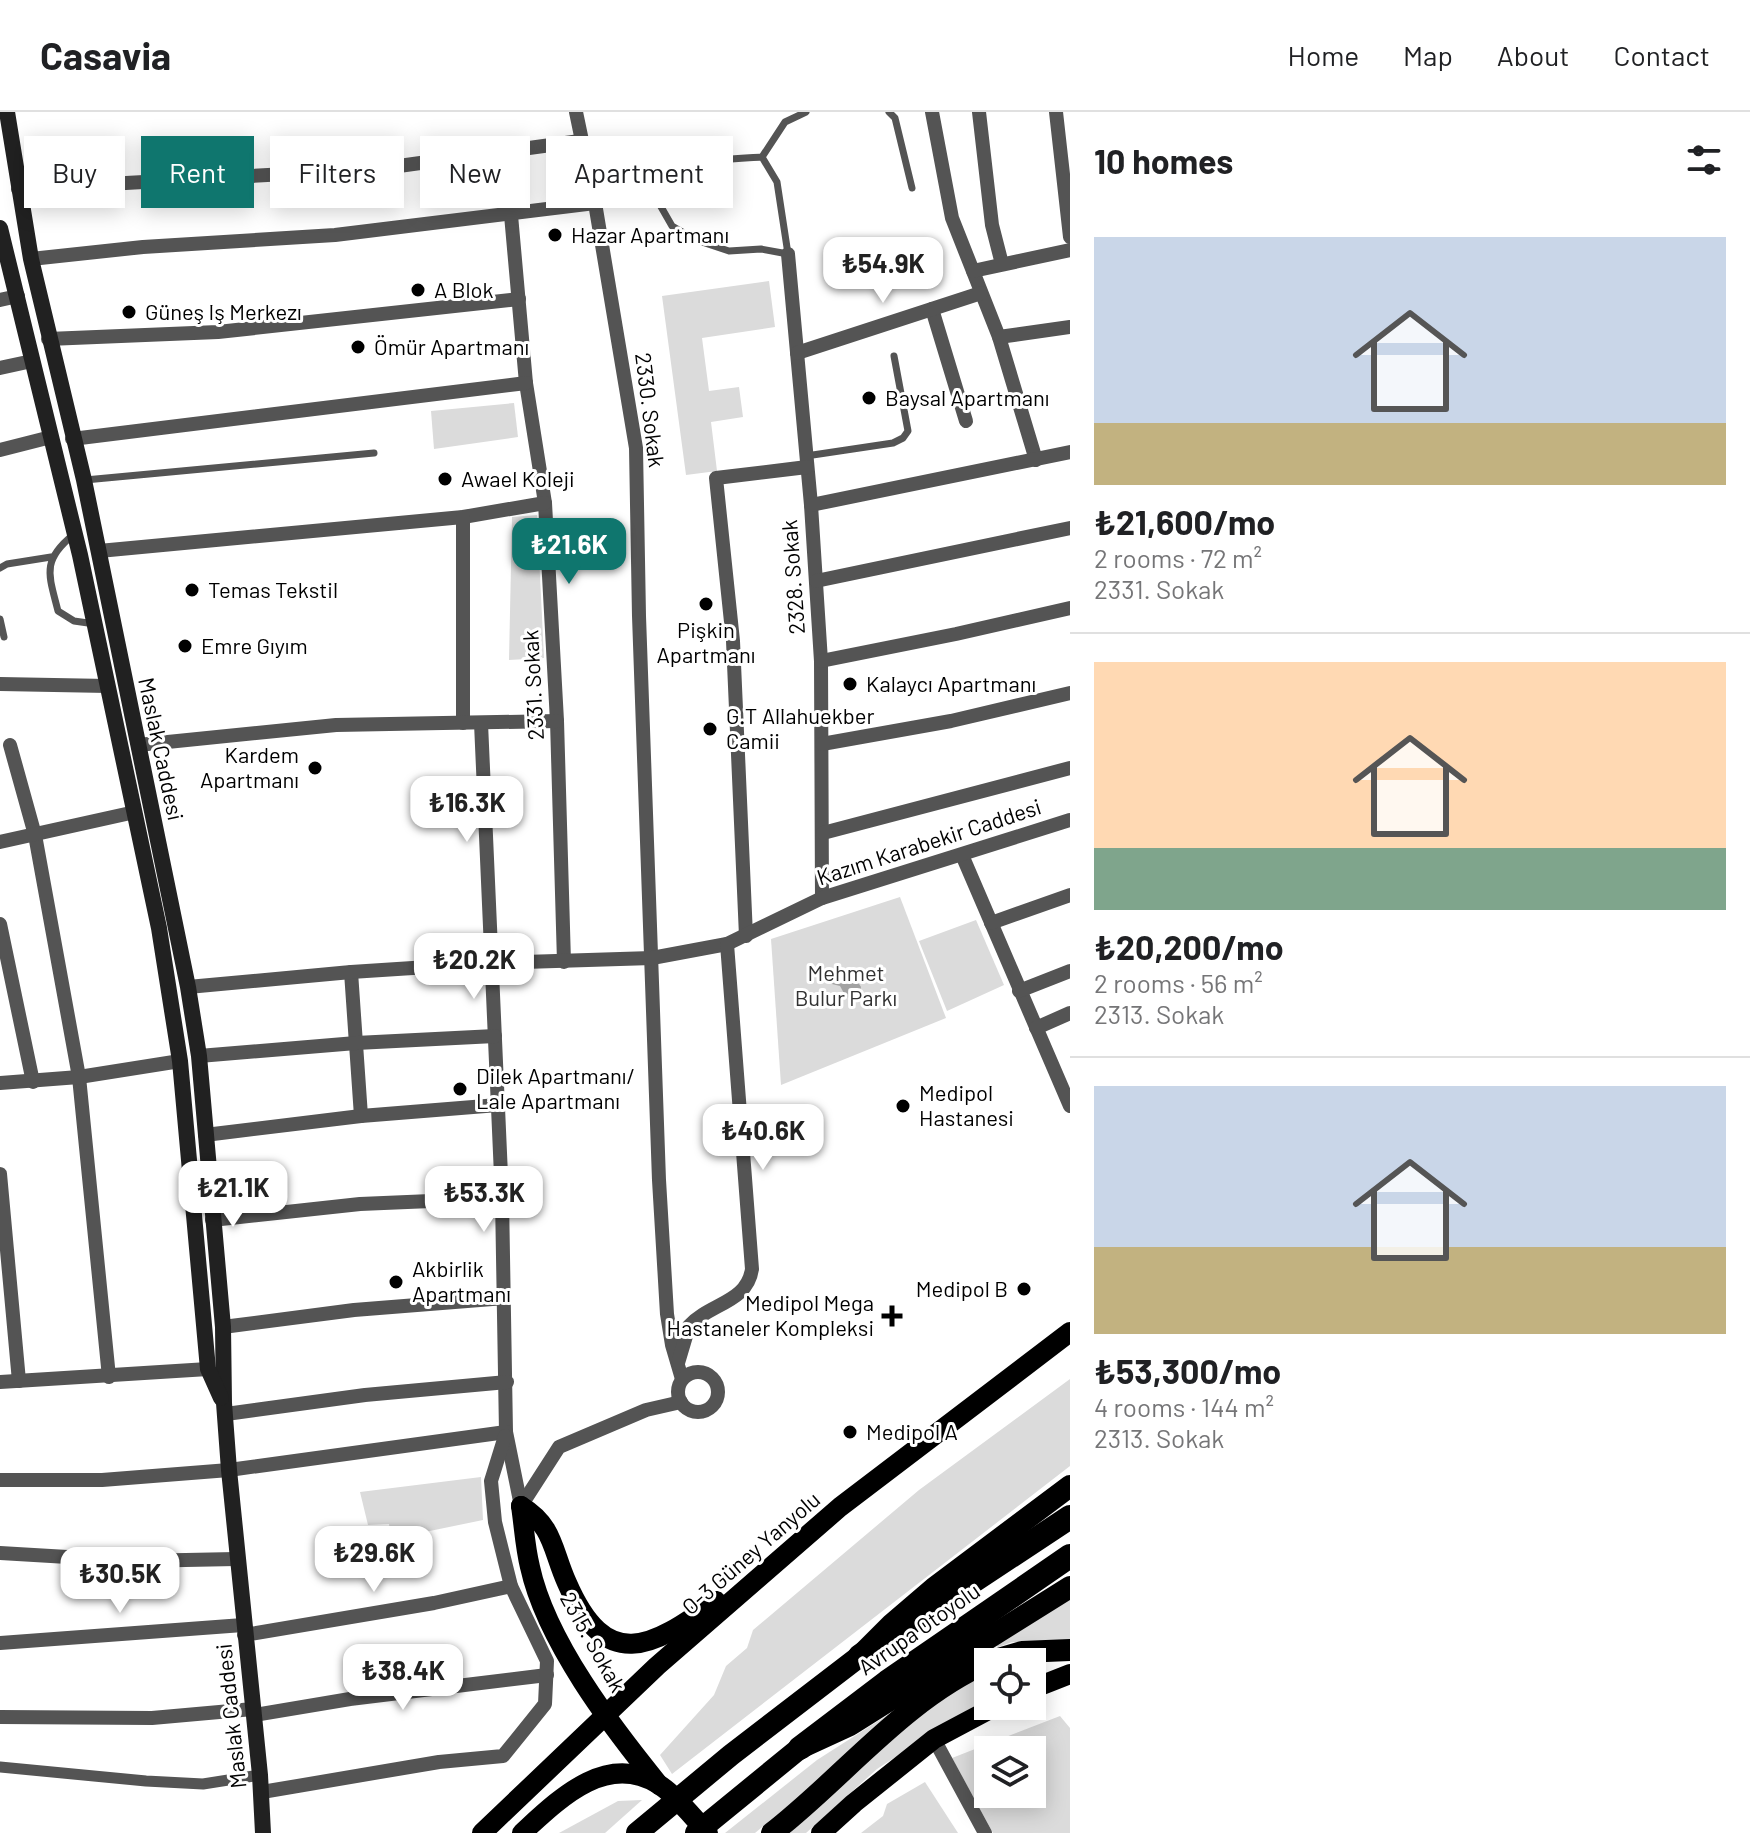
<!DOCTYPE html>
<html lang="en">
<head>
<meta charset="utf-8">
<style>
  body { margin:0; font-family:Barlow,sans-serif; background:#f6f6f6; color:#202124; height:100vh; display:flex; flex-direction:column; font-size:30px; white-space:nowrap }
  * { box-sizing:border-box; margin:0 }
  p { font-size:26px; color:#757577 }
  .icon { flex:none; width:44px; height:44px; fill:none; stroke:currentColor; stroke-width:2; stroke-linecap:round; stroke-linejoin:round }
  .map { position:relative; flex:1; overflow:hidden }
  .panel { display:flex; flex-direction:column; background:#fff; width:680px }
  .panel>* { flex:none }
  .top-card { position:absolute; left:24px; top:24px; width:760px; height:72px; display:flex; gap:16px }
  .tools { position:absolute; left:974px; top:1536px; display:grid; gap:16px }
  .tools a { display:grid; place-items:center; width:72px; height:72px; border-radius:0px; background:#fff; box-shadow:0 4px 20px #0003; font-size:40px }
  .price { position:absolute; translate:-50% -68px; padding:0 18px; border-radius:16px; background:#fff; color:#222; font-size:26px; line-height:52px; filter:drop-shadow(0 2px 4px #0008) }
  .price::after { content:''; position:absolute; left:50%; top:48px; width:24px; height:18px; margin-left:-12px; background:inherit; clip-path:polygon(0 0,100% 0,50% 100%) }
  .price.active { background:#0f766e; color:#fff }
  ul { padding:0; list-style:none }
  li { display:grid; align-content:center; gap:16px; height:424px; padding:0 24px }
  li+li { border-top:2px solid #e0e0e0 }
  li span { display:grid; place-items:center; height:248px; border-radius:0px; color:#555 }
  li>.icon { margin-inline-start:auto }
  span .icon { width:144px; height:144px; fill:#fffc; stroke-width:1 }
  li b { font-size:34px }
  h2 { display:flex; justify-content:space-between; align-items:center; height:96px; padding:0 24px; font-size:34px }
  .pill { padding:0 28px; border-radius:0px; background:#fff; box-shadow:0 4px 20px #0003; font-size:28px; line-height:72px }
  .pill.active { background:#0f766e; color:#fff }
  header { display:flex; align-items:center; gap:48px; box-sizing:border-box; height:112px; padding:0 40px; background:#fff; border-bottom:2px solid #e0e0e0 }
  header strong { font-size:38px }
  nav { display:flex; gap:44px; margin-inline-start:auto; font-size:28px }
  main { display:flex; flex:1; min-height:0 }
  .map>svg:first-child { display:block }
  .green { fill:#dbdbdb; fill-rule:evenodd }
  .water { fill:#a2a2a2 }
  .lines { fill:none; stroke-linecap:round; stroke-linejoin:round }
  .service { stroke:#545454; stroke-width:7 }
  .pedestrian { stroke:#545454; stroke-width:11 }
  .minor { stroke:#545454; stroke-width:14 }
  .secondary { stroke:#212121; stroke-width:16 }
  .primary { stroke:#000; stroke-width:20 }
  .trunk { stroke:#000; stroke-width:22 }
  .motorway { stroke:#000; stroke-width:24 }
  .poi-dot { fill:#000; stroke:#fff; stroke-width:3 }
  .labels { text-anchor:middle; stroke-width:6; stroke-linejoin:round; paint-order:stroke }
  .poi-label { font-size:22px; fill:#000; stroke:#fff; text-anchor:start }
  .street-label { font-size:22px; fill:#000; stroke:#fff }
  .park-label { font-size:22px; fill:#323232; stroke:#fff }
</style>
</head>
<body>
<header>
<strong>Casavia</strong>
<nav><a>Home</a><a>Map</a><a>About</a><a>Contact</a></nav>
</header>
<main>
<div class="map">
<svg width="1070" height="1721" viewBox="0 0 1070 1721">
  <rect width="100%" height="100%" fill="#fff"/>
  <g class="green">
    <polygon points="769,169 775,215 702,226 709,279 739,275 743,305 711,310 717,359 686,363 662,184"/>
    <polygon points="514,291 518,325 434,337 431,299"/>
    <polygon points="537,403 544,546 509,548 512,405"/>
    <polygon points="900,785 946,906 781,973 771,827"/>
    <polygon points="976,808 1004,873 947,899 919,829"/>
    <polygon points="1070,1267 1070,1354 672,1662 660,1643 714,1583 726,1554 747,1536 753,1518 919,1378"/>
    <polygon points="481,1365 483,1408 391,1427 389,1412 368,1413 360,1380"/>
    <polygon points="1070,1485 1070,1530 1012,1530 998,1535 996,1532"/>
    <polygon points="988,1560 988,1585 877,1657 806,1721 786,1721 934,1591"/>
    <polygon points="889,1602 830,1659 755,1721 725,1721 817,1648"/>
    <path d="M1060 1604 1070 1616V1721H993L952 1646ZM988 1638H1032V1682H988Z"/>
    <polygon points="925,1670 958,1721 861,1721 883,1704 887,1692"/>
    <polygon points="642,1688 605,1721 559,1721 618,1689"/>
  </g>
  <polygon class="water" points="845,859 853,862 861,875 860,880 853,886 846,885 840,874 832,872 827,865 835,860"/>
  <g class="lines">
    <g class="service">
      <polyline points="889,0 895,6 912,76"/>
      <path d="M762 45 777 70 788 142 761 137 729 139 696 128 672 114 660 93C662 86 662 74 666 69 683 46 736 47 762 45L785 10 806 0"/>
      <polyline points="806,344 893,331 903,326 908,319 894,244"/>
      <polyline points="85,368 374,341"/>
      <path d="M73 423C41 449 49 463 58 499L74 509 95 512"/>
      <polyline points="0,456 7,452 51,445"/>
      <polyline points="0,507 4,525"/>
    </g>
    <polyline class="pedestrian" points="0,1655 146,1669 203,1672 260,1663"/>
    <g class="minor">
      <polyline points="576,0 595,91 636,336 639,504 659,1068 667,1202 672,1233 682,1267"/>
      <polyline points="932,0 952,106 999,225 1036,348"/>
      <polyline points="979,0 992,113 1002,152"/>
      <polyline points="1056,0 1070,125"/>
      <polyline points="18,77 377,57 580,29"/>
      <polyline points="511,103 526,271 545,391 557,609 564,850"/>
      <polyline points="788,142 811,393 821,549 822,786"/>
      <polyline points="31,147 143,135 335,123 595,91"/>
      <polyline points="973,159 1070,138"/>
      <polyline points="0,188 18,184"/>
      <polyline points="932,197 966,309"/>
      <polyline points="999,225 1070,215"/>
      <polyline points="48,227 218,220 519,187"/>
      <polyline points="797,241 981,181"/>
      <polyline points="0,256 32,249"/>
      <polyline points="72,327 526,271"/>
      <polyline points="0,338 51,325"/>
      <polyline points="811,393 1070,340"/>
      <polyline points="99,439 463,405 545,391"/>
      <polyline points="816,469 1070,416"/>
      <polyline points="821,549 956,522 1070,496"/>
      <polyline points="0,572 108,574"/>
      <polyline points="463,611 463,405"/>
      <polyline points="481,611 502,1086 506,1320 521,1394"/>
      <polyline points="822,632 951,609 1070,581"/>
      <polyline points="10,633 35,723 79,965 109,1265"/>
      <polyline points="138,633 336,613 557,609"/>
      <polyline points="823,721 1070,656"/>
      <polyline points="0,730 135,700"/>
      <polyline points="962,743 1070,994"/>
      <polyline points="991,811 1070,783"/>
      <polyline points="0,812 33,970"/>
      <polyline points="746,824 733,529 716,366 807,355"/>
      <polyline points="351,860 361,1004"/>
      <polyline points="188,875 351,860 490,851 652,846 727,832 822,786 1070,708"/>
      <polyline points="1019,879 1070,859"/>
      <polyline points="1036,916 1070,901"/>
      <polyline points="199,944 356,931 495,924"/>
      <polyline points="0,971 79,965 180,949"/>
      <polyline points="205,1023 361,1004 498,993"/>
      <polyline points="0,1062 19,1269"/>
      <polyline points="212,1108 360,1092 502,1086"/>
      <polyline points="223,1215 354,1198 505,1186"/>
      <path d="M678 1251 689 1214C710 1191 747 1191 752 1157L727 832"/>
      <circle cx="698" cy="1280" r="20"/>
      <polyline points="0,1270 208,1257"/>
      <polyline points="226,1302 365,1283 507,1270"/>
      <polyline points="0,1368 102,1368 229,1358 506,1320"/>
      <polyline points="521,1394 559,1335 646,1298 681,1290"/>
      <polyline points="0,1441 135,1449 236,1447"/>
      <polyline points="244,1523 434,1491 511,1474"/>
      <polyline points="0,1531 243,1513"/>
      <polyline points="254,1603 350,1587 547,1563"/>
      <polyline points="0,1605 152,1606 253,1597"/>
      <polyline points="934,1627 985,1721"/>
      <polyline points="262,1680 439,1650 503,1644 545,1592 547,1549 511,1474 495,1410 491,1369 505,1324"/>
    </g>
    <g class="secondary">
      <polyline points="7,0 31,147 84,368 188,875 199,944 223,1215 224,1291 229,1358 260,1663 263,1721"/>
      <polyline points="0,116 80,443 159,816 180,949 208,1257 221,1286"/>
    </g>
    <g class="primary">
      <path d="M521 1394C554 1414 552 1438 567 1471 606 1561 651 1537 716 1489"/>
      <path d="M521 1394C524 1414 525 1435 530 1455 546 1529 612 1615 659 1673"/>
      <polyline points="1032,1577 1070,1562"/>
      <polyline points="482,1721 657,1554 840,1395 1070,1220"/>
      <path d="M522 1721C559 1687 606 1640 658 1672 675 1682 694 1707 708 1721"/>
      <polyline points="821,1721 854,1691 934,1627 996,1594"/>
    </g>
    <g class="trunk">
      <polyline points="988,1550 1022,1540 1070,1538"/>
      <polyline points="637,1721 731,1643 860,1544 892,1512 934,1476 1070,1374"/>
      <polyline points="696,1721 800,1636 850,1613 1070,1475"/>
      <path d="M772 1721C843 1666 904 1587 988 1550"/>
    </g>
    <g class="motorway">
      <polyline points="860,1544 1070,1405"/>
      <polyline points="800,1636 887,1570 1070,1444"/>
    </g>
  </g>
  <g class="poi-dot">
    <circle cx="555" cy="123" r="8"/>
    <circle cx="418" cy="178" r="8"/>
    <circle cx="129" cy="200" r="8"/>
    <circle cx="358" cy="235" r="8"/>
    <circle cx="869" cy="286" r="8"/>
    <circle cx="445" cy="367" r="8"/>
    <circle cx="192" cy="478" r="8"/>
    <circle cx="706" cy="492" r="8"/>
    <circle cx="185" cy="534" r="8"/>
    <circle cx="850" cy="572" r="8"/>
    <circle cx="710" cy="617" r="8"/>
    <circle cx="315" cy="656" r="8"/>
    <circle cx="460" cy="977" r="8"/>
    <circle cx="903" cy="994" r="8"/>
    <circle cx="396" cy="1170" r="8"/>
    <circle cx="1024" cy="1177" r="8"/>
    <path d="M888 1192h8v8h8v8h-8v8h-8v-8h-8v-8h8z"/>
    <circle cx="850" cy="1320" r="8"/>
  </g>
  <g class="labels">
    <g class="poi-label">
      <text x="571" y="131">Hazar Apartmanı</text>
      <text x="434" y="186">A Blok</text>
      <text x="145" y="208">Güneş Iş Merkezı</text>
      <text x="374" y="243">Ömür Apartmanı</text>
      <text x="885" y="294">Baysal Apartmanı</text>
      <text x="461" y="375">Awael Koleji</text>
      <text x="208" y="486">Temas Tekstil</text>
      <text x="706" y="526" text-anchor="middle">Pişkin<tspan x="706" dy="25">Apartmanı</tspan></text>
      <text x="201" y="542">Emre Gıyım</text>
      <text x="866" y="580">Kalaycı Apartmanı</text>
      <text x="726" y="612">G.T Allahuekber<tspan x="726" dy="25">Camii</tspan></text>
      <text x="299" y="651" text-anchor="end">Kardem<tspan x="299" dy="25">Apartmanı</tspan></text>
      <text x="476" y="972">Dilek Apartmanı/<tspan x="476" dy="25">Lale Apartmanı</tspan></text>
      <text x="919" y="989">Medipol<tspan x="919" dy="25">Hastanesi</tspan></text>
      <text x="412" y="1165">Akbirlik<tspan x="412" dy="25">Apartmanı</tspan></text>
      <text x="1008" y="1185" text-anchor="end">Medipol B</text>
      <text x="874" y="1199" text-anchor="end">Medipol Mega<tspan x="874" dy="25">Hastaneler Kompleksi</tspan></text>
      <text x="866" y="1328">Medipol A</text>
    </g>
    <g class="street-label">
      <text transform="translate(650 298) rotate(83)" y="8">2330. Sokak</text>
      <text transform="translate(793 465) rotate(-94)" y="8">2328. Sokak</text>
      <text transform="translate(533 573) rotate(-93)" y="8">2331. Sokak</text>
      <text transform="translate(161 637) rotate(78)" y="8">Maslak Caddesi</text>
      <text transform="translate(929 730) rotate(-18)" y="8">Kazım Karabekir Caddesi</text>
      <text transform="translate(751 1441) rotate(-41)" y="8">O-3 Güney Yanyolu</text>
      <text transform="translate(919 1517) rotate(-35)" y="8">Avrupa Otoyolu</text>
      <text transform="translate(593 1530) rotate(61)" y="8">2315. Sokak</text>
      <text transform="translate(231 1604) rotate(-96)" y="8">Maslak Caddesi</text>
    </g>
    <g class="park-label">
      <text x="846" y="869">Mehmet<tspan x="846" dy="25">Bulur Parkı</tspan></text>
    </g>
  </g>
</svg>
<div class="tools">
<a><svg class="icon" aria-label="locate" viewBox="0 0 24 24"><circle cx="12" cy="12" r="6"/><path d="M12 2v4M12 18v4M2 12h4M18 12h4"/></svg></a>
<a><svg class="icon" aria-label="layers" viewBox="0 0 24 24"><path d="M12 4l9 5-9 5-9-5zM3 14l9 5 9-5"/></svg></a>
</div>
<b class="price" style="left:883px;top:193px">₺54.9K</b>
<b class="price active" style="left:569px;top:474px">₺21.6K</b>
<b class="price" style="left:467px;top:732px">₺16.3K</b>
<b class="price" style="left:474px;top:889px">₺20.2K</b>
<b class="price" style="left:763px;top:1060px">₺40.6K</b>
<b class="price" style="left:233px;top:1117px">₺21.1K</b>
<b class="price" style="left:484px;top:1122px">₺53.3K</b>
<b class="price" style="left:374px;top:1482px">₺29.6K</b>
<b class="price" style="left:120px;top:1503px">₺30.5K</b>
<b class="price" style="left:403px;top:1600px">₺38.4K</b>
<div class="top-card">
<a class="pill">Buy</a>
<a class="pill active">Rent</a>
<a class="pill">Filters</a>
<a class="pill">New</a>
<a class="pill">Apartment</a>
</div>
</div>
<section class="panel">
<h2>10 homes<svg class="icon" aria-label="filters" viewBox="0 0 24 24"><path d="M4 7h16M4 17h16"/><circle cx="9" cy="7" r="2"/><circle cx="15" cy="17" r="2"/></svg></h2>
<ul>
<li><span style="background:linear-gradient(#c9d6e8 75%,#c2b280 0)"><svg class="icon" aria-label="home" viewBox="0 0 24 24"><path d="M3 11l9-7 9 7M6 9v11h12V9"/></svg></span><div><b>₺21,600/mo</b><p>2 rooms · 72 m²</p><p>2331. Sokak</p></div></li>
<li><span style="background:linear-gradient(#ffd9b3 75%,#7fa58c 0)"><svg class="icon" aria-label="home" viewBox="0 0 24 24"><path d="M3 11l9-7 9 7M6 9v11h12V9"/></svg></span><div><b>₺20,200/mo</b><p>2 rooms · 56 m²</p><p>2313. Sokak</p></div></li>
<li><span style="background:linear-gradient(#c9d6e8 65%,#c2b280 0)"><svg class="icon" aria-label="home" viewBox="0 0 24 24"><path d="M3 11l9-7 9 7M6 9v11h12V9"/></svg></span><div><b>₺53,300/mo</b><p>4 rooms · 144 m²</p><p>2313. Sokak</p></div></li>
</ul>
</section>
</main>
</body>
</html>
